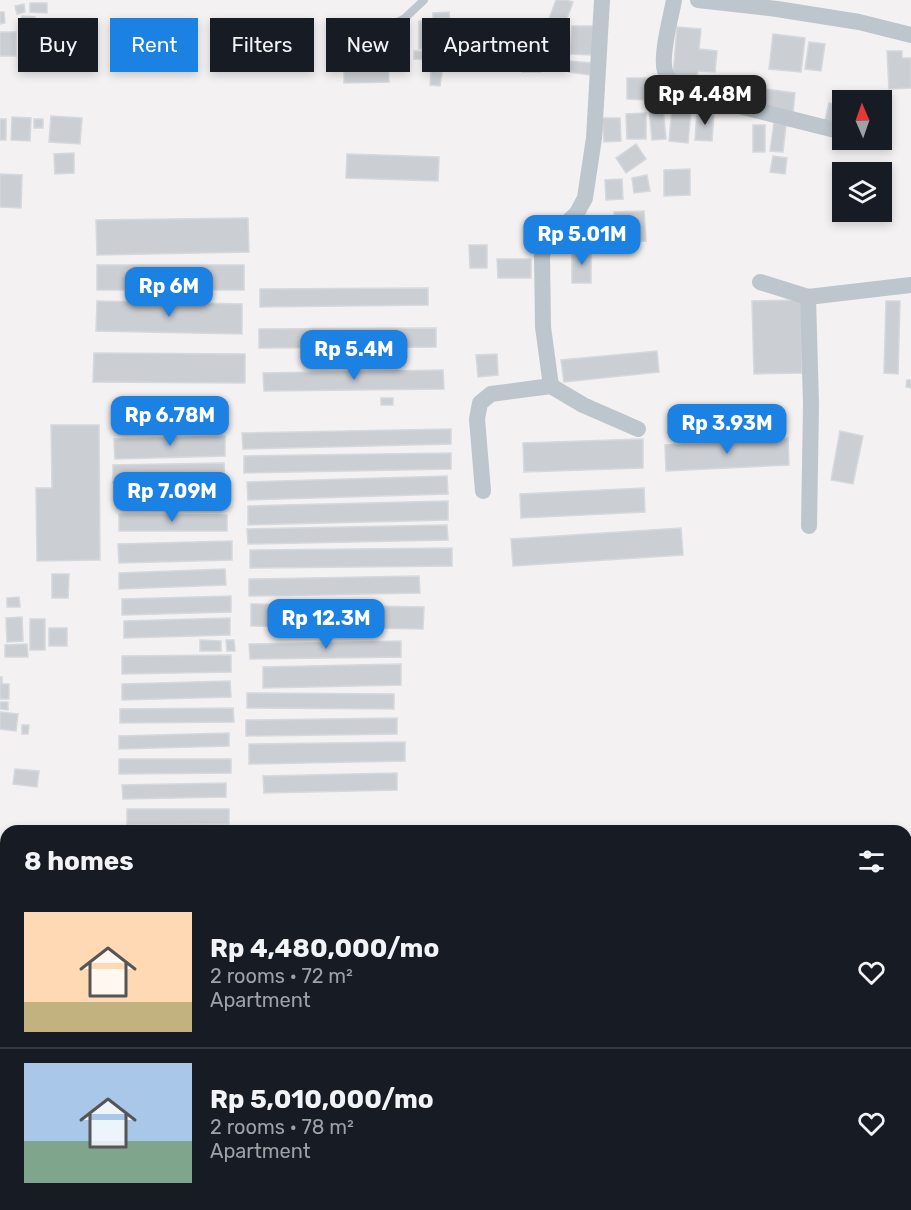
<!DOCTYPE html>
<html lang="en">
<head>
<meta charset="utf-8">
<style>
  body { margin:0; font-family:Rubik,sans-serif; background:#242831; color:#f1f3f6; height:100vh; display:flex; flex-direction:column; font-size:22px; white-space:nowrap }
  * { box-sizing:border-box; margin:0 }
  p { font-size:20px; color:#9ea1a6 }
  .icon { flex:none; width:33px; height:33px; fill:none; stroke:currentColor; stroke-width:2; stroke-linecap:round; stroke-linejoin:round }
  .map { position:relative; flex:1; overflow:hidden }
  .details { position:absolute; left:0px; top:825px; width:912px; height:386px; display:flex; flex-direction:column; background:#171b24; border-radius:18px 18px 0 0; box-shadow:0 3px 9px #0003 }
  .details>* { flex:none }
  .top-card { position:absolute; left:18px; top:18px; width:600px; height:54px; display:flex; gap:12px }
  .needle { width:39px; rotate:358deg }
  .tools { position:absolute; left:832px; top:90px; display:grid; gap:12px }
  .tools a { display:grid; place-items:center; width:60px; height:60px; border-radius:0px; background:#171b24; box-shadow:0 3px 9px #0003; font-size:30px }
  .price { position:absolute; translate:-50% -51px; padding:0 14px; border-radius:12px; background:#1b81e3; color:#fff; font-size:20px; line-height:39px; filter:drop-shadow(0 2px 3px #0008) }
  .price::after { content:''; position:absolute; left:50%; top:36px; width:18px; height:14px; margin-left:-9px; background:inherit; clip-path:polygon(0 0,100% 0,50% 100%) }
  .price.on { background:#222; color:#fff }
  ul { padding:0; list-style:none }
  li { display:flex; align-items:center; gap:18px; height:150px; padding:0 24px }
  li+li { border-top:2px solid #363941 }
  li span { display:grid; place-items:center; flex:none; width:168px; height:120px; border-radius:0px; color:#555 }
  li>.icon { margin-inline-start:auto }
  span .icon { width:72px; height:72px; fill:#fffc; stroke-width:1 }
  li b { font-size:26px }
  h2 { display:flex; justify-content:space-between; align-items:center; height:72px; padding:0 24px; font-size:26px }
  .chip { padding:0 21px; border-radius:0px; background:#171b24; box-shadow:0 3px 9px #0003; font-size:21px; line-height:54px }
  .chip.on { background:#1b81e3; color:#fff }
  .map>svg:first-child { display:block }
  .building { fill:#cbced3; stroke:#d5d8dc; stroke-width:1.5 }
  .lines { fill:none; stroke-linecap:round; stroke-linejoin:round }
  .service { stroke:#bdc6cd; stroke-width:8 }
  .minor { stroke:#bdc6cd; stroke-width:16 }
</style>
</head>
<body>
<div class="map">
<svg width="911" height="1210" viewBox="0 0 911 1210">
  <rect width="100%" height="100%" fill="#f3f1f1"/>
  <g class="building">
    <polygon points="556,0 566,0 573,2 565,24 549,19"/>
    <polygon points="30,3 47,3 47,13 30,12"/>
    <polygon points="24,4 25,12 17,14 15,6"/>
    <polygon points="0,12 4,12 5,23 0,24"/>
    <polygon points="449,12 450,21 433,22 433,13"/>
    <polygon points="22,16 35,17 34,25 21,24"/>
    <rect x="419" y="21" width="13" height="28"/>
    <rect x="464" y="21" width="26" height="46"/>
    <polygon points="439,25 460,25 461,56 441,57"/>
    <polygon points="498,25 513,25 512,53 498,52"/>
    <polygon points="572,26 593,26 592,55 570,54"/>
    <polygon points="677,27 701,29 699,49 717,51 715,72 698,71 697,77 673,76"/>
    <rect x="0" y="32" width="16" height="24"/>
    <polygon points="517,32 530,33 527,55 514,53"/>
    <polygon points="773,34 805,38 801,72 769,69"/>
    <polygon points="809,42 825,44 821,71 805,69"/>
    <polygon points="551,45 561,48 558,59 548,56"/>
    <polygon points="414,51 433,52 433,60 414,59"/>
    <polygon points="887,51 902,51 902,58 911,58 911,88 889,89"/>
    <polygon points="502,55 513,56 512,64 502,63"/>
    <polygon points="540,58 541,72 522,72 521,59"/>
    <polygon points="388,59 389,82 344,83 344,60"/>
    <polygon points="436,61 457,61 457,68 437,68"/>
    <polygon points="570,61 591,63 590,75 569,72"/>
    <polygon points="431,71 442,72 440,86 430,85"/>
    <polygon points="724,77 741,78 739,96 722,94"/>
    <polygon points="627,78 649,78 648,100 627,99"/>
    <polygon points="749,83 761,85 759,107 747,106"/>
    <polygon points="765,89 795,93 793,112 762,109"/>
    <polygon points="829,103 843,106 843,129 824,125"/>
    <polygon points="663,107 666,139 652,140 649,109"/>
    <polygon points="672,108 691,110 688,143 669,141"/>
    <polygon points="697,111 714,112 712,141 695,140"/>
    <polygon points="646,113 646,139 627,139 626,114"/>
    <polygon points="51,116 82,118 80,144 49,142"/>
    <polygon points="12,117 31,118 30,141 11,140"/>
    <polygon points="602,118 620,118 621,141 604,142"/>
    <rect x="0" y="119" width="6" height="21"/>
    <rect x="34" y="119" width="9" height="9"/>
    <polygon points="774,123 786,125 783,152 770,151"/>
    <rect x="753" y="125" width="12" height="27"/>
    <polygon points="636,144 646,159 626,173 616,158"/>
    <polygon points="74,153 74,173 55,174 54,154"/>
    <polygon points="347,154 439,157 438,181 346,178"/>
    <polygon points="773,156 787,158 785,174 770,172"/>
    <polygon points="690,169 690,195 664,196 664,170"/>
    <polygon points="0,174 22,175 21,208 0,207"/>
    <polygon points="647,175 650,191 634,193 632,178"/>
    <polygon points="622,179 623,199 606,200 605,180"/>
    <polygon points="644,211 646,241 616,242 614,212"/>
    <polygon points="248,218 249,252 97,255 96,220"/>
    <polygon points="469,245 487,245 487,268 470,268"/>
    <rect x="572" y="249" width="19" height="34"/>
    <polygon points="497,259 531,259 531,278 498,278"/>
    <rect x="97" y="265" width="147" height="25"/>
    <polygon points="428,288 428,305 260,307 260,289"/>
    <polygon points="801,300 802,373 754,374 752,301"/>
    <polygon points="97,301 242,304 242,334 96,331"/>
    <polygon points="886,301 900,301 898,374 884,373"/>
    <polygon points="436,328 436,347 259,348 259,329"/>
    <polygon points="657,351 659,372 564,382 561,360"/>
    <polygon points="94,353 245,354 245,383 93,382"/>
    <polygon points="497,354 498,375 478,377 476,355"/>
    <polygon points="443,370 444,389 264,391 263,373"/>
    <polygon points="907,380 911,380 911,388 906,387"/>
    <rect x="381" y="398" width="12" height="7"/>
    <polygon points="51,425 99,425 100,560 37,561 36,488 52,488"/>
    <polygon points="451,429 451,444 243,449 242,433"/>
    <polygon points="840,431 863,436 853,484 831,480"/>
    <polygon points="225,436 225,456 115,459 114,439"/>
    <polygon points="788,438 789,465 666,471 665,445"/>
    <polygon points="643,439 643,468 524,472 523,443"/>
    <polygon points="451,453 451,469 244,473 244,456"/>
    <polygon points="224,463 225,481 113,483 113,465"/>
    <polygon points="447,476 448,494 248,500 247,482"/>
    <polygon points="224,488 225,505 117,508 117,490"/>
    <polygon points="644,488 645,512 521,518 520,494"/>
    <polygon points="448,501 448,520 248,525 248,506"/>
    <polygon points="119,514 227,515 227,531 119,531"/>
    <polygon points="447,525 448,540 248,544 247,529"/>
    <polygon points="681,528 683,555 513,566 511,539"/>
    <polygon points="232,541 232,560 119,563 118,544"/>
    <polygon points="452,548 452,566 250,568 250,550"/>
    <polygon points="225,569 226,585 119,589 119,573"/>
    <polygon points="52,574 69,574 68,598 52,598"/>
    <polygon points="419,576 420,593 249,596 249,579"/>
    <polygon points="231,596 231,612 122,615 122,599"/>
    <polygon points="19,597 20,607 7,607 7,598"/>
    <polygon points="251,604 424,607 423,629 251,626"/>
    <polygon points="22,617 23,641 7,642 6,618"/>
    <polygon points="230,618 230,635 124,638 124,621"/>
    <rect x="30" y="619" width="15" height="31"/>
    <rect x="49" y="628" width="18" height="18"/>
    <polygon points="200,640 221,641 221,651 200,651"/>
    <polygon points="226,640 234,640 235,651 227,651"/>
    <polygon points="401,641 401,657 250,659 249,644"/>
    <polygon points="27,644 28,657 5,657 5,645"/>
    <polygon points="231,655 231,672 122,674 122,656"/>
    <polygon points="401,664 401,685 263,688 263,667"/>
    <polygon points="0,677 2,677 2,684 9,684 9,699 0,699"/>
    <polygon points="230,681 231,697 122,700 122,684"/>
    <polygon points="247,693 394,694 394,709 247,708"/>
    <polygon points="0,702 8,702 8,710 0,709"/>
    <polygon points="233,708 234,722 120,723 120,709"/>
    <polygon points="0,712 18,714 16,731 0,729"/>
    <polygon points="397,718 397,734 246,736 246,720"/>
    <polygon points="22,725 29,725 28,734 22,734"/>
    <polygon points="229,733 229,746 119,749 119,736"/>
    <polygon points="405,742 405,761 249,764 249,744"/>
    <polygon points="119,759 231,759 231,773 119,774"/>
    <polygon points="15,769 39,771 37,787 13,784"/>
    <polygon points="397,773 397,790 264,793 263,776"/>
    <polygon points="226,783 226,797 123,799 122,785"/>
    <polygon points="127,809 229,809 229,824 127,825"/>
  </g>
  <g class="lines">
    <polyline class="service" points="366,38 405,18 424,0"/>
    <g class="minor">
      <path d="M674 0C671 17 660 56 665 71 668 79 674 85 679 91L843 132"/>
      <polyline points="698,0 777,9 859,22 911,35"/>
      <polyline points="760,282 808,297 911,285"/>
      <polyline points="808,297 811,405 809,526"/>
      <polyline points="551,386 583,405 638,429"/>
      <polyline points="483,491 477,419 480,403 491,394 551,386 543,327 542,255 548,240 577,213 585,198 594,138 602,0"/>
    </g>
  </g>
</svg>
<div class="tools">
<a><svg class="needle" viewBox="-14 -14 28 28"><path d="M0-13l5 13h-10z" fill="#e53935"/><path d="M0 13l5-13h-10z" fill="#9ea1a6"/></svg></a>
<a><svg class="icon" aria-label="layers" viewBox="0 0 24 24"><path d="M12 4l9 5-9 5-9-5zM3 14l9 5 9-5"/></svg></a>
</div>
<b class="price on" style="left:705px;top:126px">Rp 4.48M</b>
<b class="price" style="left:582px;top:266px">Rp 5.01M</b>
<b class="price" style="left:169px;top:318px">Rp 6M</b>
<b class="price" style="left:354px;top:381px">Rp 5.4M</b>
<b class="price" style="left:170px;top:447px">Rp 6.78M</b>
<b class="price" style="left:727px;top:455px">Rp 3.93M</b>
<b class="price" style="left:172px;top:523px">Rp 7.09M</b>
<b class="price" style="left:326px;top:650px">Rp 12.3M</b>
<div class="top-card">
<a class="chip">Buy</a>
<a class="chip on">Rent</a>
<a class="chip">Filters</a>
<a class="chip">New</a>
<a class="chip">Apartment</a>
</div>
<section class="details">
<h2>8 homes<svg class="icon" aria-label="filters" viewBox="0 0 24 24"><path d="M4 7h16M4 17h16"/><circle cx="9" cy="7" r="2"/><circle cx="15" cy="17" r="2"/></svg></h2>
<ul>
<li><span style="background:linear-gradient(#ffd9b3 75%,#c2b280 0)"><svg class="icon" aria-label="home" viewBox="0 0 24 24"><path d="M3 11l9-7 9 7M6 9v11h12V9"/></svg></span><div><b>Rp 4,480,000/mo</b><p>2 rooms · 72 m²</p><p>Apartment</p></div><svg class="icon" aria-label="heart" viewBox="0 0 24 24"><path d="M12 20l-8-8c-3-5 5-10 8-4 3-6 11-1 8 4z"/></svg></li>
<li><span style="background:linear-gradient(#a9c7e8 65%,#7fa58c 0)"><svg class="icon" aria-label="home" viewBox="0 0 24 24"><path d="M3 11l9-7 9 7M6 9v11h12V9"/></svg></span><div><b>Rp 5,010,000/mo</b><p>2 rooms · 78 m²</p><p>Apartment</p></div><svg class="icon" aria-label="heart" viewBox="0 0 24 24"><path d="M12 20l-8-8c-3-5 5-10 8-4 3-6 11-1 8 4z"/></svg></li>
</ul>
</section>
</div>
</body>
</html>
